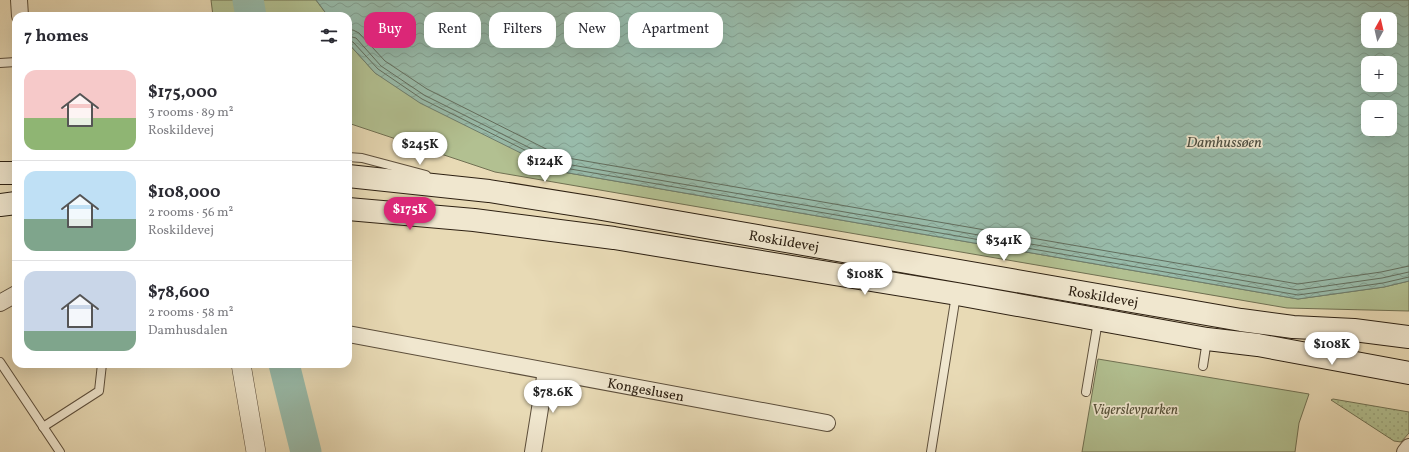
<!DOCTYPE html>
<html lang="en">
<head>
<meta charset="utf-8">
<style>
  body { margin:0; font-family:Vollkorn,serif; background:#f2f2f3; color:#2b2b33; height:100vh; display:flex; flex-direction:column; font-size:15px; white-space:nowrap }
  * { box-sizing:border-box; margin:0 }
  p { font-size:13px; color:#7c7c81 }
  .icon { flex:none; width:22px; height:22px; fill:none; stroke:currentColor; stroke-width:2; stroke-linecap:round; stroke-linejoin:round }
  .map { position:relative; flex:1; overflow:hidden }
  .sheet { position:absolute; left:12px; top:12px; width:340px; height:356px; display:flex; flex-direction:column; background:#fff; border-radius:12px; box-shadow:0 4px 16px #0002 }
  .sheet>* { flex:none }
  .hud { position:absolute; left:364px; top:12px; width:380px; height:36px; display:flex; gap:8px }
  .needle { width:26px; rotate:8deg }
  .fabs { position:absolute; left:1361px; top:12px; display:grid; gap:8px }
  .fabs a { display:grid; place-items:center; width:36px; height:36px; border-radius:8px; background:#fff; box-shadow:0 4px 16px #0002; font-size:20px }
  .price { position:absolute; translate:-50% -34px; padding:0 9px; border-radius:14px; background:#fff; color:#222; font-size:13px; line-height:26px; filter:drop-shadow(0 1px 2px #0008) }
  .price::after { content:''; position:absolute; left:50%; top:24px; width:12px; height:9px; margin-left:-6px; background:inherit; clip-path:polygon(0 0,100% 0,50% 100%) }
  .price.active { background:#db2777; color:#fff }
  ul { padding:0; list-style:none }
  li { display:flex; align-items:center; gap:12px; height:100px; padding:0 12px }
  li+li { border-top:1px solid #e1e1e2 }
  li span { display:grid; place-items:center; flex:none; width:112px; height:80px; border-radius:12px; color:#555 }
  li>.icon { margin-inline-start:auto }
  span .icon { width:48px; height:48px; fill:#fffc; stroke-width:1 }
  li b { font-size:17px }
  h2 { display:flex; justify-content:space-between; align-items:center; height:48px; padding:0 12px; font-size:17px }
  .chip { padding:0 14px; border-radius:12px; background:#fff; box-shadow:0 4px 16px #0002; font-size:14px; line-height:36px }
  .chip.active { background:#db2777; color:#fff }
  .map>svg:first-child { display:block }
  .grass { fill:url(#grass-dots); stroke:#707052 }
  .green { fill:#b2c091; stroke:#707052 }
  .water { fill:url(#water-waves); stroke:#6d7d6d; fill-rule:evenodd }
  .lines { fill:none; stroke-linecap:round; stroke-linejoin:round }
  .shore { stroke:#626e5e; stroke-width:1 }
  .river { stroke:#98bbaa; stroke-width:31 }
  .service-casing { stroke:#5c4e3b; stroke-width:10 }
  .minor-casing { stroke:#5c4e3b; stroke-width:18 }
  .tertiary-casing { stroke:#5c4e3b; stroke-width:20 }
  .secondary-casing { stroke:#2d2012; stroke-width:24 }
  .service { stroke:#f0e7cf; stroke-width:8 }
  .minor { stroke:#f0e7cf; stroke-width:16 }
  .tertiary { stroke:#f0e7cf; stroke-width:19 }
  .secondary { stroke:#f0e7cf; stroke-width:22 }
  .labels { text-anchor:middle; stroke-width:3.5; stroke-linejoin:round; paint-order:stroke }
  .street-label { font-size:14px; fill:#2d2012; stroke:#f0e7cf }
  .park-label { font-size:14px; font-style:italic; fill:#555038; stroke:#f0e7cf }
  .water-label { font-size:15px; font-style:italic; fill:#4d4e40; stroke:#f0e7cf }
</style>
</head>
<body>
<div class="map">
<svg width="1409" height="452" viewBox="0 0 1409 452">
  <defs>
    <pattern id="grass-dots" width="8" height="8" patternUnits="userSpaceOnUse"><rect width="8" height="8" fill="#b2c091"/><path d="M2 2h.1M6 6h.1" fill="none" stroke="#99a57c" stroke-width="1.8" stroke-linecap="round"/></pattern>
    <pattern id="water-waves" width="16" height="10" patternUnits="userSpaceOnUse"><rect width="16" height="10" fill="#98bbaa"/><path d="M0 5q4-4 8 0t8 0" fill="none" stroke="#83a091"/></pattern>
  </defs>
  <rect width="100%" height="100%" fill="#e8dab5"/>
  <filter id="stains"><feTurbulence type="fractalNoise" baseFrequency=".005" numOctaves="4"/><feColorMatrix values="0 0 0 0 .2 0 0 0 0 .09 0 0 0 0 .02 0 0 0 .5 -.17"/></filter>
  <radialGradient id="worn" r=".72"><stop offset=".6" stop-color="#630" stop-opacity="0"/><stop offset="1" stop-color="#630" stop-opacity=".3"/></radialGradient>
  <polygon class="grass" points="1333,399 1409,412 1409,433 1401,442 1394,441 1331,400"/>
  <g class="green">
    <polygon points="211,0 316,0 328,16 213,16"/>
    <polygon points="348,43 375,73 557,171 1298,299 1384,287 1409,281 1409,311 1287,308 495,172 348,123"/>
    <polygon points="1098,359 1309,394 1299,423 1295,452 1082,452"/>
  </g>
  <path class="water" d="M316 0H1409V281L1384 287 1298 299 557 171 420 103 375 73 348 43V16H328ZM1368 19H1390V41H1368ZM1368 63H1390V85H1368ZM1368 107H1390V129H1368Z"/>
  <g class="lines">
    <g class="shore">
      <polyline points="348,30 353,30 359,33 385,61 427,89 562,157 1298,284 1381,272 1409,266"/>
      <polyline points="348,36 356,38 381,66 424,95 560,163 1298,290 1382,278 1409,272"/>
      <polyline points="348,41 353,42 378,69 422,99 559,167 1298,295 1383,283 1409,277"/>
    </g>
    <g class="river">
      <polyline points="248,0 251,16"/>
      <polyline points="284,364 306,452"/>
    </g>
    <defs>
      <g id="service">
        <polyline points="0,63 16,62"/>
        <polyline points="348,157 362,158 426,175"/>
        <polyline points="0,362 60,452"/>
        <polyline points="1203,366 1207,340"/>
        <polyline points="1086,392 1098,321"/>
        <polyline points="43,427 99,391 102,364"/>
        <polyline points="931,452 956,295"/>
      </g>
      <g id="minor">
        <polyline points="19,0 20,16"/>
        <polyline points="0,303 16,294"/>
        <path id="s1" d="M348 334 827 423"/>
        <polyline points="533,452 546,371"/>
        <polyline points="1405,452 1409,447"/>
      </g>
      <polyline id="tertiary" points="241,364 256,452"/>
      <g id="secondary">
        <polyline points="0,173 16,173"/>
        <path id="s2" d="M348 176 489 191 596 208 1241 320 1293 327 1354 330 1409 337"/>
        <polyline points="0,205 16,203"/>
        <polyline points="348,209 474,220 614,238 957,294 1207,339 1258,345 1409,373"/>
      </g>
    </defs>
    <use href="#service" class="service-casing"/>
    <use href="#minor" class="minor-casing"/>
    <use href="#tertiary" class="tertiary-casing"/>
    <use href="#secondary" class="secondary-casing"/>
    <use href="#service" class="service"/>
    <use href="#minor" class="minor"/>
    <use href="#tertiary" class="tertiary"/>
    <use href="#secondary" class="secondary"/>
  </g>
  <g class="labels">
    <g class="street-label">
      <text dy="5" stroke="none"><textPath href="#s2" startOffset="441">Roskildevej</textPath></text>
      <text dy="5" stroke="none"><textPath href="#s2" startOffset="765">Roskildevej</textPath></text>
      <text dy="5" stroke="none"><textPath href="#s1" startOffset="303">Kongeslusen</textPath></text>
    </g>
    <g class="park-label">
      <text x="1135" y="414">Vigerslevparken</text>
    </g>
    <g class="water-label">
      <text x="1224" y="147">Damhussøen</text>
    </g>
  </g>
  <rect width="100%" height="100%" filter="url(#stains)"/>
  <rect width="100%" height="100%" fill="url(#worn)"/>
</svg>
<div class="fabs">
<a><svg class="needle" viewBox="-14 -14 28 28"><path d="M0-13l5 13h-10z" fill="#e53935"/><path d="M0 13l5-13h-10z" fill="#7c7c81"/></svg></a>
<a>+</a>
<a>−</a>
</div>
<b class="price" style="left:420px;top:166px">$245K</b>
<b class="price" style="left:545px;top:183px">$124K</b>
<b class="price active" style="left:410px;top:231px">$175K</b>
<b class="price" style="left:1004px;top:262px">$341K</b>
<b class="price" style="left:865px;top:296px">$108K</b>
<b class="price" style="left:1332px;top:366px">$108K</b>
<b class="price" style="left:553px;top:414px">$78.6K</b>
<div class="hud">
<a class="chip active">Buy</a>
<a class="chip">Rent</a>
<a class="chip">Filters</a>
<a class="chip">New</a>
<a class="chip">Apartment</a>
</div>
<section class="sheet">
<h2>7 homes<svg class="icon" aria-label="filters" viewBox="0 0 24 24"><path d="M4 7h16M4 17h16"/><circle cx="9" cy="7" r="2"/><circle cx="15" cy="17" r="2"/></svg></h2>
<ul>
<li><span style="background:linear-gradient(#f6c9c9 60%,#8fb573 0)"><svg class="icon" aria-label="home" viewBox="0 0 24 24"><path d="M3 11l9-7 9 7M6 9v11h12V9"/></svg></span><div><b>$175,000</b><p>3 rooms · 89 m²</p><p>Roskildevej</p></div></li>
<li><span style="background:linear-gradient(#bfe0f5 60%,#7fa58c 0)"><svg class="icon" aria-label="home" viewBox="0 0 24 24"><path d="M3 11l9-7 9 7M6 9v11h12V9"/></svg></span><div><b>$108,000</b><p>2 rooms · 56 m²</p><p>Roskildevej</p></div></li>
<li><span style="background:linear-gradient(#c9d6e8 75%,#7fa58c 0)"><svg class="icon" aria-label="home" viewBox="0 0 24 24"><path d="M3 11l9-7 9 7M6 9v11h12V9"/></svg></span><div><b>$78,600</b><p>2 rooms · 58 m²</p><p>Damhusdalen</p></div></li>
</ul>
</section>
</div>
</body>
</html>
